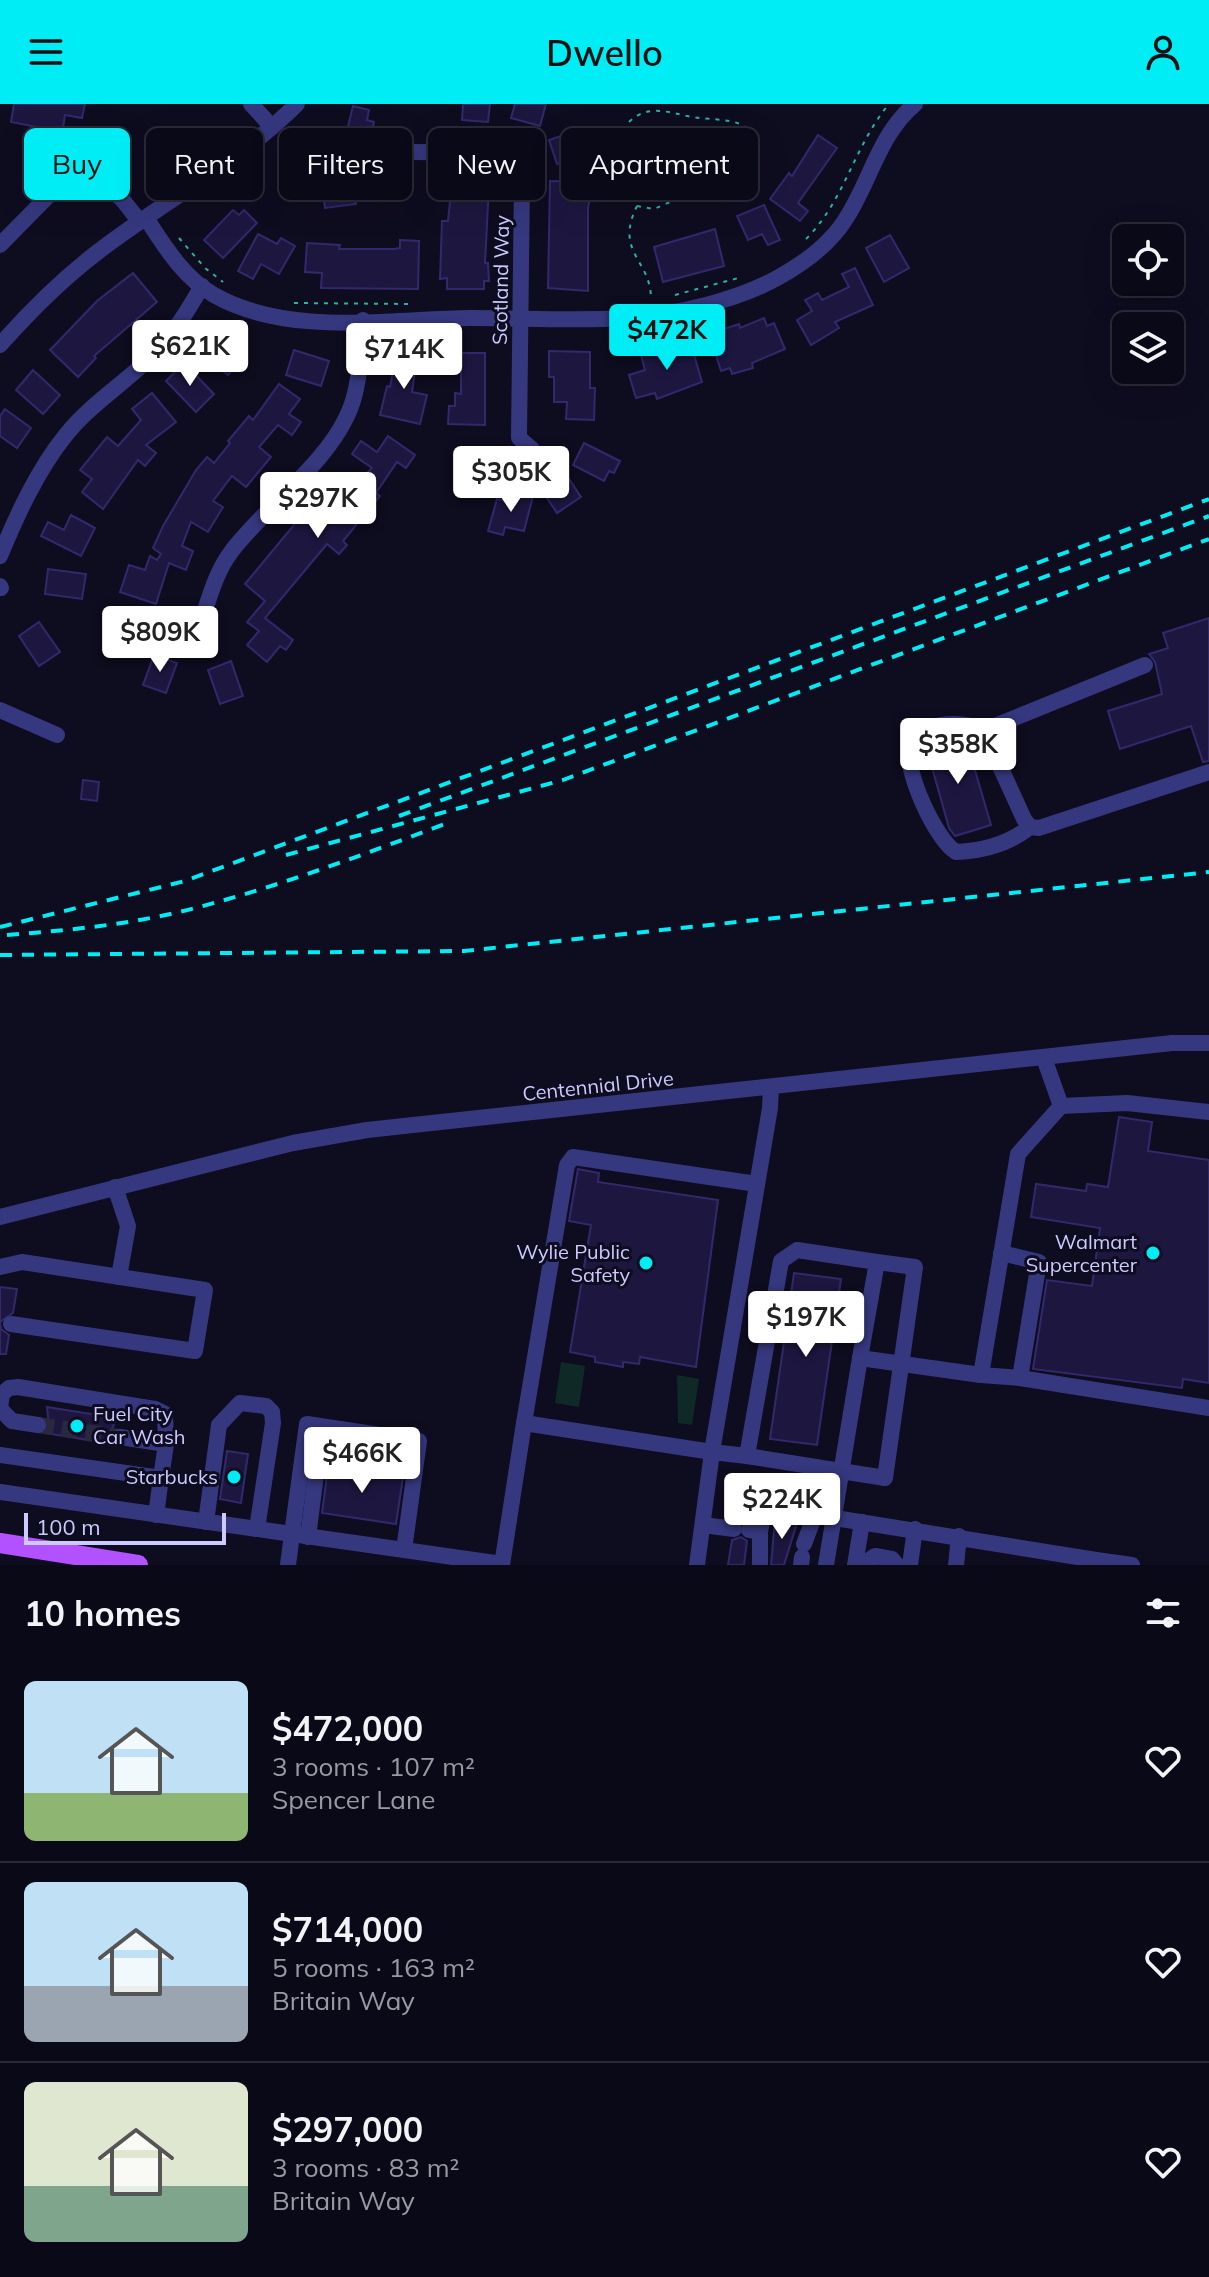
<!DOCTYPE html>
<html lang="en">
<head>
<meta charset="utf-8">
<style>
  body { margin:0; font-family:Mulish,sans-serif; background:#181724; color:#f1f3f6; height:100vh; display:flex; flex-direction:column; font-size:30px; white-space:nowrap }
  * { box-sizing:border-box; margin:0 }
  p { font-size:26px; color:#999aa1 }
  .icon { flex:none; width:44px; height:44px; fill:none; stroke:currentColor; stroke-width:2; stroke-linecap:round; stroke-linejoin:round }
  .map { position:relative; height:1461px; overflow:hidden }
  .details { display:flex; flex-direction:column; background:#0a0917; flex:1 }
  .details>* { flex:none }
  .guide { position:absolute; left:24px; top:24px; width:800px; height:72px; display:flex; gap:16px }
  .fabs { position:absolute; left:1112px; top:120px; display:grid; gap:16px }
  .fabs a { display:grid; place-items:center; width:72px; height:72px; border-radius:12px; background:#0a0917; box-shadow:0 8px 32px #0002,0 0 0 2px #2a2a36; font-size:40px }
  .scale { position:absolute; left:24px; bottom:20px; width:202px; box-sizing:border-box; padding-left:8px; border:4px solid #cccaff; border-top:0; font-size:22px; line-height:28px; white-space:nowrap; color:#cccaff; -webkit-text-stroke:6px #0e0c1f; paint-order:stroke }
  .price { position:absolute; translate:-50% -68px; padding:0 18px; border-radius:8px; background:#fff; color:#222; font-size:26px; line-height:52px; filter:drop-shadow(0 2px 4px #0008) }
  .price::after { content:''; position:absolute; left:50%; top:48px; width:24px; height:18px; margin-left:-12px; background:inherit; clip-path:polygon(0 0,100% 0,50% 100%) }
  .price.active { background:#00edf5; color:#111 }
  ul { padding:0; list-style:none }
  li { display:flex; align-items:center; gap:24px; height:200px; padding:0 24px }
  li+li { border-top:2px solid #2a2a36 }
  li span { display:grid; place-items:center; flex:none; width:224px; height:160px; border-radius:12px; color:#555 }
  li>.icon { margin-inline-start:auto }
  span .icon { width:96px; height:96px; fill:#fffc; stroke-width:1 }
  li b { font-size:34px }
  h2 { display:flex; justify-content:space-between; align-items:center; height:96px; padding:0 24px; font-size:34px }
  .pill { padding:0 28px; border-radius:12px; background:#0a0917; box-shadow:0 8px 32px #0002,0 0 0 2px #2a2a36; font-size:28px; line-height:72px }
  .pill.active { background:#00edf5; color:#111 }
  header { display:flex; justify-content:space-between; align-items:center; height:104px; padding:0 24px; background:#00edf5; color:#111; font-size:36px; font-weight:600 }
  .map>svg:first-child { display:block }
  .green { fill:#0f2926 }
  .building { fill:#1d1740; stroke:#32296d; stroke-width:2 }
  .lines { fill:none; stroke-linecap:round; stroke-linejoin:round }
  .minor-tunnel { stroke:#2a2841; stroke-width:16; stroke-dasharray:16 8; stroke-linecap:butt }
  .path { stroke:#2bb2a0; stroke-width:2; stroke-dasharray:4 6; stroke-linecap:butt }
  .minor { stroke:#36387f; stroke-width:16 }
  .major { stroke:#b251ff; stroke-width:20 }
  .rail { stroke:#00edf5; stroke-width:4; stroke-dasharray:12 10; stroke-linecap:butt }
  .poi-dot { fill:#00edf5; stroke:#0e0c1f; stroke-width:3 }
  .labels { text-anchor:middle; stroke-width:6; stroke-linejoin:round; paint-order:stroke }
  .street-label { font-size:20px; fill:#cccaff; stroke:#0e0c1f }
  .poi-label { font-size:20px; fill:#cccaff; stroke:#0e0c1f; text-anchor:end }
</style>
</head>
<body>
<header><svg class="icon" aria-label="menu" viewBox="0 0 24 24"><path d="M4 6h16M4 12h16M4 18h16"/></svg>Dwello<svg class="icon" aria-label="person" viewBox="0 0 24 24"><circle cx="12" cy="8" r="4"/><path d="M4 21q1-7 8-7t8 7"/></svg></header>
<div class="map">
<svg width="1209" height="1461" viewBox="0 0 1209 1461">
  <rect width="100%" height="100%" fill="#0e0c1f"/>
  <g class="green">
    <polygon points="561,1258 585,1262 579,1303 555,1299"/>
    <polygon points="677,1271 699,1275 692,1321 678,1319"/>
  </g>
  <g class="building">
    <polygon points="14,0 85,0 82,14 65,11 59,49 50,47 52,26 11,18"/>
    <polygon points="463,0 490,0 488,18 462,16"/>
    <polygon points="515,0 546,0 540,22 511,14"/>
    <polygon points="353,2 369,6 367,16 374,18 366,49 343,43"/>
    <polygon points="584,24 593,48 557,60 549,36"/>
    <polygon points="818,31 837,44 798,99 808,107 800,117 770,95 789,69 792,72"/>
    <polygon points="366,64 368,78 353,80 356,100 325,104 323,88 332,87 329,68"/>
    <polygon points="550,77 598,78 597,95 590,94 588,104 588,187 548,184"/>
    <polygon points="452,78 489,82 485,159 488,159 489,177 484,177 484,185 447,185 447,174 440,175 442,117 448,117"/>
    <polygon points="764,101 780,136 768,141 762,130 748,136 737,112"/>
    <polygon points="233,106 239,111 244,106 257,119 223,154 204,136"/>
    <polygon points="715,125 724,162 663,178 654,143"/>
    <polygon points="258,130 277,140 281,134 295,142 279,170 261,160 253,175 238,167"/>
    <polygon points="890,131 909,164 884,178 866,144"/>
    <polygon points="400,136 419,137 418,185 321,184 322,169 305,168 307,139 340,141 339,145 394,145 400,144"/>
    <polygon points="855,164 873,201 835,218 839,224 811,241 797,216 812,207 805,196 818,189 822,196 849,183 842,170"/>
    <polygon points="133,169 157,198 94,252 96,254 78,273 50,246 97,197"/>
    <polygon points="764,214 767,222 774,219 785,245 752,259 753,264 732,270 730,264 721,267 714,245 725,241 721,226 739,220 740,224"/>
    <polygon points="213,226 244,251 228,271 196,245"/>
    <polygon points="690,237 702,278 657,295 655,289 636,294 629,271 645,266 641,251"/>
    <polygon points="397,245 418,249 412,288 427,291 420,320 380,311 387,282 390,283"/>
    <polygon points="294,246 329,257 321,282 286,271"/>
    <polygon points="549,247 590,248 590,284 595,284 594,316 566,315 567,298 554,298 554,273 549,273"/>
    <polygon points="461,249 485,249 485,321 448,320 449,302 455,302 455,289 461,290"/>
    <polygon points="184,259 214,290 196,308 166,277"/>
    <polygon points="33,266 60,291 43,310 16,286"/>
    <polygon points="279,280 300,295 289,310 301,318 292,331 278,321 259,343 271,353 246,383 232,372 213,397 223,403 208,428 191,418 182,442 193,447 186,466 169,459 156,500 120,488 129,461 145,466 150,452 157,456 161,450 153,444 163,422 196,366 207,353 214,359 230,339 228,337 249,312 253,316"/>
    <polygon points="152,289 176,318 146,341 156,349 145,362 138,356 103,405 82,388 92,375 80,366 107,333 118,342 141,316 132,305"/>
    <polygon points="5,305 31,324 17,344 0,332 0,312"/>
    <polygon points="388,332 415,351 406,364 397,358 376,389 380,392 343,437 347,441 339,450 327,440 265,514 293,536 286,546 280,542 267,558 247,541 259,527 247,518 265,497 245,480 308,404 324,417 341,396 327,383 338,371 353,384 372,364 352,350 361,337 377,348"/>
    <polygon points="584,339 620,357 614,369 609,367 604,377 573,361"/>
    <polygon points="473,344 477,356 488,353 493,368 465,376 456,349"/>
    <polygon points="569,375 581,393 557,409 545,391"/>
    <polygon points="519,388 533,392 524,427 505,423 503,431 488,427 497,395 516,400"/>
    <polygon points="71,411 95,424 81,452 41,432 48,418 64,426"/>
    <polygon points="48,465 86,470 82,495 45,490"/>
    <polygon points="140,511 143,530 154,528 156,541 116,547 111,515"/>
    <polygon points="1209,514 1209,657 1203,658 1191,622 1120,645 1108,607 1162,590 1155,558 1149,550 1168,544 1163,529"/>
    <polygon points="39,518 60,548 39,562 19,532"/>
    <polygon points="154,551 177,559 166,589 143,581"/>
    <polygon points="231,557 243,592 220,600 208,566"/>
    <polygon points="961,632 965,632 991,721 955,732 949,724 926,642"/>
    <polygon points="83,676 99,678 97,697 81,695"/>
    <polygon points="1119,1013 1152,1018 1148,1047 1209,1056 1209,1279 1183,1275 1182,1284 1033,1265 1047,1176 1092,1182 1100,1124 1031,1113 1036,1080 1086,1087 1087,1080 1108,1083"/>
    <polygon points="578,1065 599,1069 598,1078 718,1096 696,1263 640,1253 639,1260 623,1258 623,1263 595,1258 595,1253 570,1248 591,1121 569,1117"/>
    <polygon points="794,1169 841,1175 817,1341 770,1335"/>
    <polygon points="0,1183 17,1185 13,1209 0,1218 1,1225 9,1231 6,1250 0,1250"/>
    <polygon points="47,1303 117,1314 109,1331 112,1340 45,1329 49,1322"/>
    <polygon points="227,1347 248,1350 241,1399 220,1395"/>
    <polygon points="328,1363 403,1373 396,1420 322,1409"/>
    <polygon points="740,1379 755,1381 750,1415 742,1418 735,1414"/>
    <polygon points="775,1415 797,1419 784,1461 771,1461"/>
    <polygon points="741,1433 747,1437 744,1461 728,1461 732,1436"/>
  </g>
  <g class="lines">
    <polyline class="minor-tunnel" points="38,1321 120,1333"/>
    <g class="path">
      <path d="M637 102 654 105 693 88 731 81 751 69 756 59C763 10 724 18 692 13 667 8 648 0 629 18L627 81 637 102C614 149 651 155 651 195"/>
      <polyline points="179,134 205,164 223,178"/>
      <path d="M806 135C845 96 854 42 889 0"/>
      <polyline points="675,191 742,173"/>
      <polyline points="294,199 411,200"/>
    </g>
    <g class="minor">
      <polyline points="251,0 272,23"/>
      <circle cx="79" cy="62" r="23"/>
      <polyline points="414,48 491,49 513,56 522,75 519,334 532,345"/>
      <polyline points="98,75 122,95 140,118"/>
      <path d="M146 114C165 143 183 173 214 191 288 233 389 215 470 214 523 214 576 217 628 214 678 210 736 197 779 173 804 159 832 138 847 113 871 75 880 29 915 0"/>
      <polyline points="0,141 62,78"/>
      <path d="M0 241C30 207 62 175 99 147 164 97 239 58 297 0"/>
      <path d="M0 452C17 411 37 367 65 332 91 299 127 278 156 248 175 228 188 206 202 182"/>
      <polyline points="0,482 1,484"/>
      <path d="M202 515C210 492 216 468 231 448 264 404 324 362 347 312 361 284 360 247 363 216"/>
      <polyline points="1145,561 995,622 988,636 1024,715 1030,723 1039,724 1209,668"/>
      <polyline points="0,606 57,631"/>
      <path d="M991 628C964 617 927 614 909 641 904 666 935 735 956 748 983 747 1010 739 1030 723"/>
      <polyline points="1044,954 1061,1002 1018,1050 981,1271 1020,1274 1209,1304"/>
      <polyline points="1061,1002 1127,999 1209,1008"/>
      <polyline points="115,1083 128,1122 119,1173"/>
      <polyline points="0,1113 293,1039 367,1026 1172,939 1209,939"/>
      <polyline points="1001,1149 1039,1158 1020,1274"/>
      <polyline points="0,1163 22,1158 205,1186 195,1247 11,1220"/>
      <polyline points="0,1304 2,1290 9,1284 18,1283 155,1305 165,1310 166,1340 120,1333"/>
      <polyline points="0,1305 12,1317 38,1321"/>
      <polyline points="524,1319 567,1061 573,1053 757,1080"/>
      <polyline points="0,1351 161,1374 166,1340"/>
      <polyline points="747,1352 885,1374 915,1163 877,1158"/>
      <polyline points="0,1388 292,1430 288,1461"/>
      <polyline points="156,1411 161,1374"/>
      <polyline points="835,1414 1096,1456 1095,1461"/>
      <polyline points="206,1418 219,1321 240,1299 266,1302 272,1308 273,1319 257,1425"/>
      <polyline points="703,1421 734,1425"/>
      <path d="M749 1426 760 1428 767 1390C781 1384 804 1389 818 1394L819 1400 804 1440"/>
      <polyline points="760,1428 760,1461"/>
      <polyline points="308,1433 318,1355 327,1351 415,1364"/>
      <polyline points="404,1446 419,1337 307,1320 292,1430 502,1460"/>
      <polyline points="1096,1456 1132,1461"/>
      <polyline points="502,1461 524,1319 712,1348 770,1004 771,983"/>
      <polyline points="697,1461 712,1348 747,1352 781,1157 797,1146 877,1158 860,1254 981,1271"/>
      <polyline points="801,1461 802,1453"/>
      <polyline points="826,1461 860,1254"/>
      <polyline points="855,1461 862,1418"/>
      <polyline points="863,1461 875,1452 892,1455 897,1461"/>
      <polyline points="910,1461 915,1425"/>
      <polyline points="956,1461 959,1432"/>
    </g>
    <polyline class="major" points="0,1439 138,1461"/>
    <g class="rail">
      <polyline points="399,712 1209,412"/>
      <polyline points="286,751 563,676 1209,435"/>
      <polyline points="0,823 185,777 1209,395"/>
      <path d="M7 831C72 826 136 820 199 803 283 781 365 750 447 719"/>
      <polyline points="0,851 464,847 1209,768"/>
    </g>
  </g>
  <g class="poi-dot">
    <circle cx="1153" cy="1149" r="8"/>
    <circle cx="646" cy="1159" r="8"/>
    <circle cx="77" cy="1322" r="8"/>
    <circle cx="234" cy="1373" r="8"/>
  </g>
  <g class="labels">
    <g class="street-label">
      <text transform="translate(501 176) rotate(-89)" y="7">Scotland Way</text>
      <text transform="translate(598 982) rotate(-6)" y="7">Centennial Drive</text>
    </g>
    <g class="poi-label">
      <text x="1137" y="1145">Walmart<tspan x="1137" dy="23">Supercenter</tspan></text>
      <text x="630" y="1155">Wylie Public<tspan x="630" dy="23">Safety</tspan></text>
      <text x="93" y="1317" text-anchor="start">Fuel City<tspan x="93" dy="23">Car Wash</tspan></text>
      <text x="218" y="1380">Starbucks</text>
    </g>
  </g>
</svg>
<div class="fabs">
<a><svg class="icon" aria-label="locate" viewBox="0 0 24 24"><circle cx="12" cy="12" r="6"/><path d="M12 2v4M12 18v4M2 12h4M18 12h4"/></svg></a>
<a><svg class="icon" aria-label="layers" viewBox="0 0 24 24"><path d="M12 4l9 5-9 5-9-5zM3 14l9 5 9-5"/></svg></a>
</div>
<div class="scale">100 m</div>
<b class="price active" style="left:667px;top:268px">$472K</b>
<b class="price" style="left:190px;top:284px">$621K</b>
<b class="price" style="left:404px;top:287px">$714K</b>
<b class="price" style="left:511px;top:410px">$305K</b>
<b class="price" style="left:318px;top:436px">$297K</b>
<b class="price" style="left:160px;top:570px">$809K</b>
<b class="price" style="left:958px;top:682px">$358K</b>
<b class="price" style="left:806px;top:1255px">$197K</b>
<b class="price" style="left:362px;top:1391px">$466K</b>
<b class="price" style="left:782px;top:1437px">$224K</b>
<div class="guide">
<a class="pill active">Buy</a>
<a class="pill">Rent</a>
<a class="pill">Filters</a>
<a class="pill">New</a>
<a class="pill">Apartment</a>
</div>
</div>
<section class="details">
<h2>10 homes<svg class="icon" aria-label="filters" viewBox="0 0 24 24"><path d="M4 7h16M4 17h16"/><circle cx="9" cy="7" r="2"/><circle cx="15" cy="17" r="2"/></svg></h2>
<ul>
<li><span style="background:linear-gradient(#bfe0f5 70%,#8fb573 0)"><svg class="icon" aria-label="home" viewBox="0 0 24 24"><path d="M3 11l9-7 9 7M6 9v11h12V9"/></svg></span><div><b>$472,000</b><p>3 rooms · 107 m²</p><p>Spencer Lane</p></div><svg class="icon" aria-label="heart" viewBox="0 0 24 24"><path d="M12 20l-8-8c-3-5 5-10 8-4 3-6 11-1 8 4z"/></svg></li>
<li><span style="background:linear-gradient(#bfe0f5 65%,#9aa5b1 0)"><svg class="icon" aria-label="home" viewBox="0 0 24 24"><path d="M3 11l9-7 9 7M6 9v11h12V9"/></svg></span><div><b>$714,000</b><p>5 rooms · 163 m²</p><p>Britain Way</p></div><svg class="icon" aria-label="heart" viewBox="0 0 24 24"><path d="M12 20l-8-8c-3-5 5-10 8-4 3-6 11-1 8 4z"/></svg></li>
<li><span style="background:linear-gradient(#dfe7d0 65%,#7fa58c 0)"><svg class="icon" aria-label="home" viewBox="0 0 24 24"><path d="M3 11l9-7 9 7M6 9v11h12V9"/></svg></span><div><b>$297,000</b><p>3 rooms · 83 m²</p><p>Britain Way</p></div><svg class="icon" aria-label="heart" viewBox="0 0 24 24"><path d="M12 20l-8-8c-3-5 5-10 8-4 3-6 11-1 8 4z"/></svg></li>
</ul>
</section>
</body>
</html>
